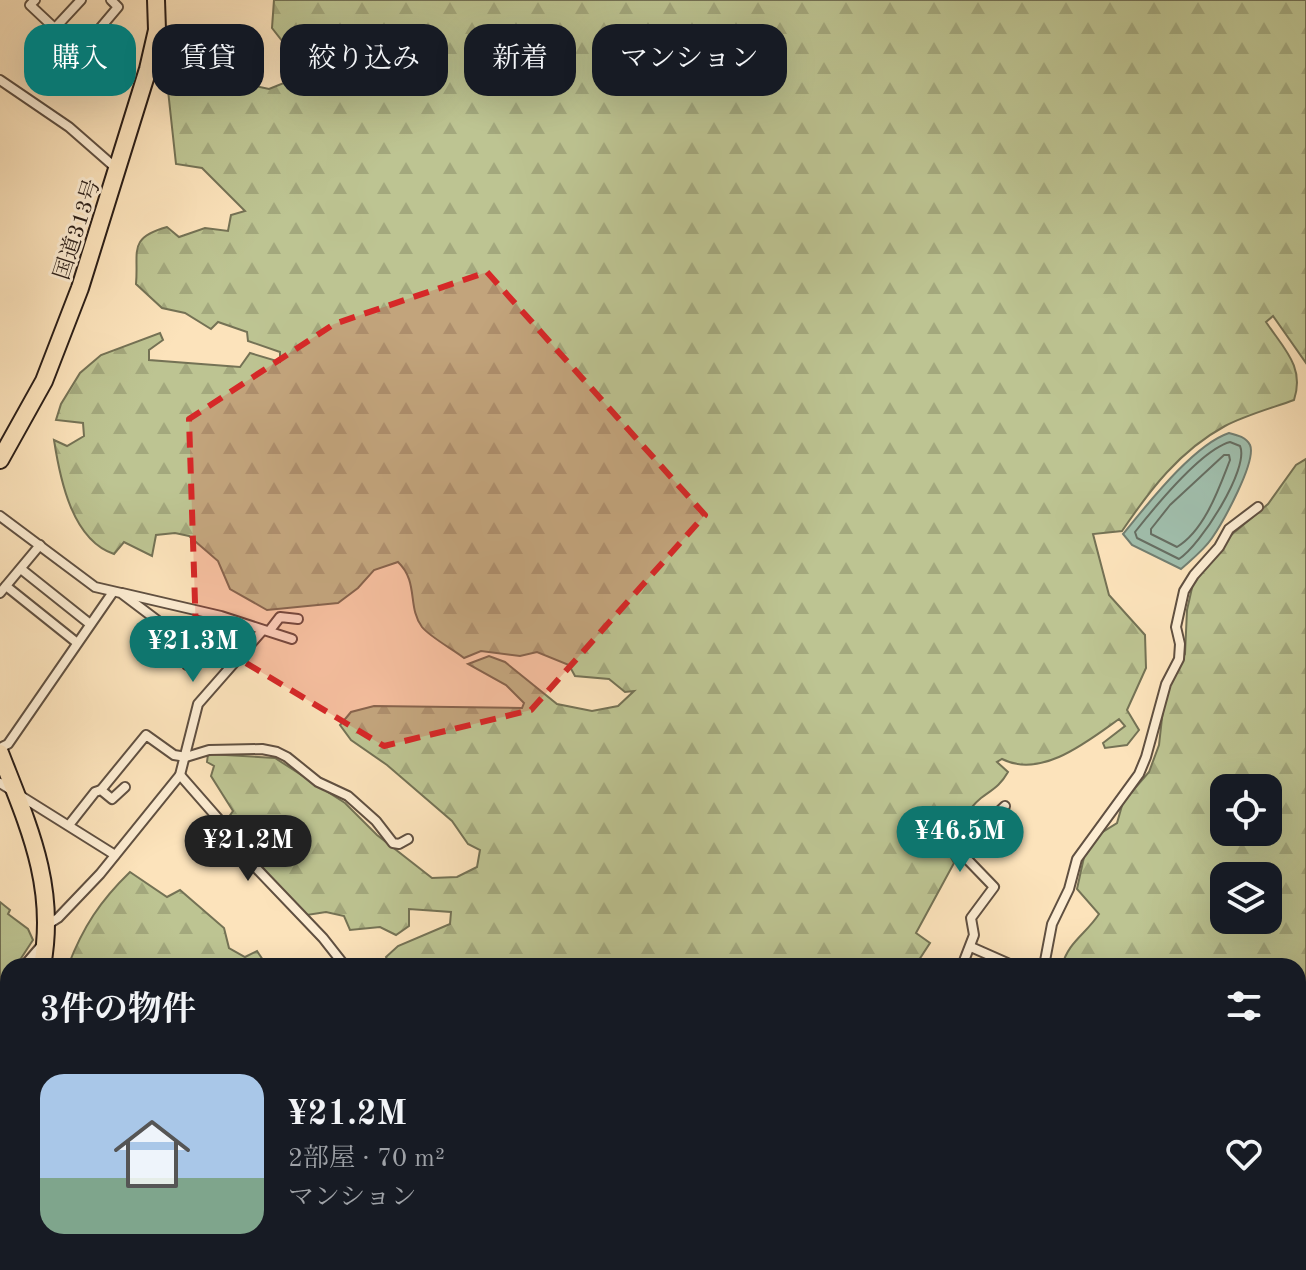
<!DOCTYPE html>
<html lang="ja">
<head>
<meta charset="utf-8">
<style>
  body { margin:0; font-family:"Old Standard TT","Noto Serif JP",serif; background:#242831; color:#f1f3f6; height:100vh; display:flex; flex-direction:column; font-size:30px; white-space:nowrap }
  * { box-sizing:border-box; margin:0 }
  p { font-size:26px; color:#9ea1a6 }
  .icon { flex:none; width:44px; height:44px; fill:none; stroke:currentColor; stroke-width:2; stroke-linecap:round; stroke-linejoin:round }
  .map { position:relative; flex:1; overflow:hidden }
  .sheet { position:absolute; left:0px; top:958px; width:1306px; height:312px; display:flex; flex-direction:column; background:#171b24; border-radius:24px 24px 0 0; box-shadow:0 8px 32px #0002 }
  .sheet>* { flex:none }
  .top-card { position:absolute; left:24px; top:24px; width:800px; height:72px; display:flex; gap:16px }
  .tools { position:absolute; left:1210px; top:774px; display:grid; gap:16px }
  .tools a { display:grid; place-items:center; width:72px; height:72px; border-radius:16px; background:#171b24; box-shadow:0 8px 32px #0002; font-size:40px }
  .price { position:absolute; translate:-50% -68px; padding:0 18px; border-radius:28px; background:#0f766e; color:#fff; font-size:26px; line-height:52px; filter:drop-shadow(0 2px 4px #0008) }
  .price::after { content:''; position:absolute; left:50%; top:48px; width:24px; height:18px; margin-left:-12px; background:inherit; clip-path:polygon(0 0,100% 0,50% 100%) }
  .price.current { background:#222; color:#fff }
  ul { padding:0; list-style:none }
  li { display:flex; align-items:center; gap:24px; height:200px; padding:0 40px }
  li+li { border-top:2px solid #363941 }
  li span { display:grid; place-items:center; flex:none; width:224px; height:160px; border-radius:24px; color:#555 }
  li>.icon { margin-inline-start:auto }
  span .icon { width:96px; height:96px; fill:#fffc; stroke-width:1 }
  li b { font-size:34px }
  h2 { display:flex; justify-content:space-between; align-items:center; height:96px; padding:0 40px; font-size:34px }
  .pill { padding:0 28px; border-radius:24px; background:#171b24; box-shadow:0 8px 32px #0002; font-size:28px; line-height:72px }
  .pill.current { background:#0f766e; color:#fff }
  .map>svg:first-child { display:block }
  .green { fill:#bdc492; stroke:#747255; stroke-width:2 }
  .forest { fill:url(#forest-firs); stroke:#747255; stroke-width:2; fill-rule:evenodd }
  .water { fill:#a0beac; stroke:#727e71; stroke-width:2 }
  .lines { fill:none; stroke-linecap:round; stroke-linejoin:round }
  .shore { stroke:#666e62; stroke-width:2 }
  .street-casing { stroke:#605041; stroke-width:12 }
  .highway-casing { stroke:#2c1f18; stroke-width:20 }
  .street { stroke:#fdedd3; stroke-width:8 }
  .highway { stroke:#fce3bb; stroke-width:16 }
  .marked { fill:#d62828; fill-opacity:0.2; stroke:#d62828; stroke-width:6; stroke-dasharray:16 10; stroke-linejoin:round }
  .labels { text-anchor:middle; stroke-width:6; stroke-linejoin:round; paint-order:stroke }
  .street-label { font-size:22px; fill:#2c1f18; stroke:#fdedd3 }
</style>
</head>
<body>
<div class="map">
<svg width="1306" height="1270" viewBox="0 0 1306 1270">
  <defs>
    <pattern id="forest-firs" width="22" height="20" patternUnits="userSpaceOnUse" patternTransform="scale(2)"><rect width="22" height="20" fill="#bdc492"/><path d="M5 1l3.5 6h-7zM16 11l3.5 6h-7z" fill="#a3a87d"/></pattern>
  </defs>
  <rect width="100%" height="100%" fill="#fce3bb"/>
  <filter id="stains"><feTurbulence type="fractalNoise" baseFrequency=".0025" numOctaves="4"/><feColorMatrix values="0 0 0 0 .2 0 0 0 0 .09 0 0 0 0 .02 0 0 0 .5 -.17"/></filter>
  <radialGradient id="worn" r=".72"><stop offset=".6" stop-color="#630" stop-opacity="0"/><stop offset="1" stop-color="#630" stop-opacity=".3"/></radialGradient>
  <polygon class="green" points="0,902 10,910 8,914 28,929 33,940 16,966 8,966 8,977 0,989"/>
  <g class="forest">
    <path d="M274 0H1306V363L1273 316 1266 322C1284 349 1305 367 1294 400 1272 408 1246 415 1225 426 1179 451 1150 490 1122 531L1093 534 1109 595 1145 635 1146 668 1127 710 1139 730 1127 745 1105 748 1103 743 1125 726 1119 719C1087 742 1041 779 1002 759L997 762 1008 772C1000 786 993 789 981 798 964 812 957 832 948 852L954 863 916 933 930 943 915 966H390L386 957 398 946 450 924 451 912 409 909V926L396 935 380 927 350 930 344 916 326 912 307 915 290 902 226 821 233 811 211 776 214 766 207 762 208 754 275 758 345 803 377 835 432 878 457 877 477 867 480 850 468 844 452 821 387 765 351 740 340 725 351 712 374 706 522 708 524 703 506 685 468 664 489 656 505 662 557 704 592 711 618 706 634 691 625 692 609 679 575 676 569 665 537 652 520 656 481 651 464 658C454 650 430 637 422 627 407 607 419 582 398 562L374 570 358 588 338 603 267 610 230 589 218 561 189 536 175 533 156 535 152 556 124 542 114 554C72 540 60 479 54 440L67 446 84 436 83 423 56 420 61 404 80 373 101 355 160 333 163 340 149 350V360L240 367 250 353 280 362V352L248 341 247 332 218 322 211 329 185 313 162 308 136 284C139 252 127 238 167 227L179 237 205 228 228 231 231 215 245 211 202 168 176 164 167 81 174 69 269 89 289 81 296 68 293 55 272 28Z"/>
    <path d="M1306 459V1270H980L977 1262H1298V966H1062C1068 942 1086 934 1099 914L1077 889 1084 857 1093 838 1117 823 1123 802 1149 772 1159 745 1164 700 1172 677 1185 654 1187 610 1194 579 1230 536 1268 504 1296 465ZM1224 788H1268V832H1224ZM1224 876H1268V920H1224Z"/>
    <path d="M130 872 167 897 180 890 224 928 229 948 245 957 257 951 267 966H68C83 927 100 901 130 872Z"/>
    <polygon points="17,1262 232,1262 228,1270 15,1270"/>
    <polygon points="268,1262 616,1262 622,1270 259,1270"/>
    <polygon points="644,1262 728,1262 719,1270 638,1270"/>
  </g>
  <path class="water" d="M1229 433C1237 435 1246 437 1250 445 1257 461 1223 522 1212 538 1204 550 1192 559 1181 569L1132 545 1123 534C1147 505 1193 445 1229 433Z"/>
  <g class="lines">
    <g class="shore">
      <path d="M1230 442 1240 446C1250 468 1200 546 1179 559L1137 538 1135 532C1154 508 1201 450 1230 442Z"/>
      <path d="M1224 455H1229L1230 460C1219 488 1205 530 1177 547L1151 534V529L1170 505Z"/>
    </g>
    <defs>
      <g id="street">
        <polyline points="35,0 30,5 80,52 118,7 111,0"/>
        <polyline points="55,28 81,0"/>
        <polyline points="0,80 69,127 117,169"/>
        <polyline points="0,516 95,587 121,593 170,630 180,640 187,665"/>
        <polyline points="21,569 90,624"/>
        <polyline points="6,586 76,642"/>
        <polyline points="0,593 40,545"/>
        <polyline points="122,593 221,616 292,639"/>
        <polyline points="270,630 280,617 298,619"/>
        <polyline points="0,748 8,744 113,592"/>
        <polyline points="180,775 229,831 257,869 323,938 345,966"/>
        <polyline points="0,783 115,855"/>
        <polyline points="101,790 146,735 174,755 186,757 209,750 262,749 277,752 287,757 318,782 348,796 376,821 393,843 399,844 408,839"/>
        <polyline points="69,825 95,792 101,790 112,799 125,787"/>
        <polyline points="47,925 58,918 100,874 180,775 198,704 262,631"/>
        <polyline points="971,947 1014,966"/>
        <polyline points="24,966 42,945"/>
        <polyline points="962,966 974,935 971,918 994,887 965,857 990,820 1005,806"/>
        <polyline points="1044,966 1052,924 1069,889 1077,859 1139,774 1146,757 1166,684 1179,659 1180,644 1176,627 1184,591 1194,575 1219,547 1229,529 1258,507"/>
        <polyline points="0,1001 8,990"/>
        <polyline points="912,1262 920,1270"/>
        <polyline points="817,1270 822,1262"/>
        <polyline points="962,1270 969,1262"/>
      </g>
      <g id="highway">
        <polyline points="0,460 44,381 80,288 148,69 157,30 156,0"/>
        <path d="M0 753C28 825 57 886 42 966"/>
        <polyline points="0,1082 8,1063"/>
      </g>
    </defs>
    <use href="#street" class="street-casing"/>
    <use href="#highway" class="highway-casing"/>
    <use href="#street" class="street"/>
    <use href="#highway" class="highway"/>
  </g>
  <path class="marked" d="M487 272 705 515 531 710 384 746 196 633 189 419 334 324Z"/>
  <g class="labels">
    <g class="street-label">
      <text transform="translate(76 229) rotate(-72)" y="8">国道313号</text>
    </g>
  </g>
  <rect width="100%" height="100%" filter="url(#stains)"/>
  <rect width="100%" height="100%" fill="url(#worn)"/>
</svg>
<div class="tools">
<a><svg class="icon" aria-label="locate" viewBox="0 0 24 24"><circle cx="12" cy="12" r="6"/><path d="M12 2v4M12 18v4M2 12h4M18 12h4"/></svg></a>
<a><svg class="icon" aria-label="layers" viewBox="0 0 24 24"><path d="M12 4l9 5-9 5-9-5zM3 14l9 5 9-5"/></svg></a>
</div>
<b class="price" style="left:193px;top:684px">¥21.3M</b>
<b class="price" style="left:960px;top:874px">¥46.5M</b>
<b class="price current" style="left:248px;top:883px">¥21.2M</b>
<div class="top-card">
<a class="pill current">購入</a>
<a class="pill">賃貸</a>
<a class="pill">絞り込み</a>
<a class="pill">新着</a>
<a class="pill">マンション</a>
</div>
<section class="sheet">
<h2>3件の物件<svg class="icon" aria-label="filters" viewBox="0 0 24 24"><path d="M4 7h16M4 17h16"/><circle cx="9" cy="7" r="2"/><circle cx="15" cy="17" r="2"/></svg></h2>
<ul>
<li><span style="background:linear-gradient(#a9c7e8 65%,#7fa58c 0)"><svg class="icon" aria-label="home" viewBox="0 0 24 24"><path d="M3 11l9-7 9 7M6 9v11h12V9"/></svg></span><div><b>¥21.2M</b><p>2部屋 · 70 m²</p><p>マンション</p></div><svg class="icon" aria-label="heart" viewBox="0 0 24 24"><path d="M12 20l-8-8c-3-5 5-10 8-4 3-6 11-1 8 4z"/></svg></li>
</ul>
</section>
</div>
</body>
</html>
